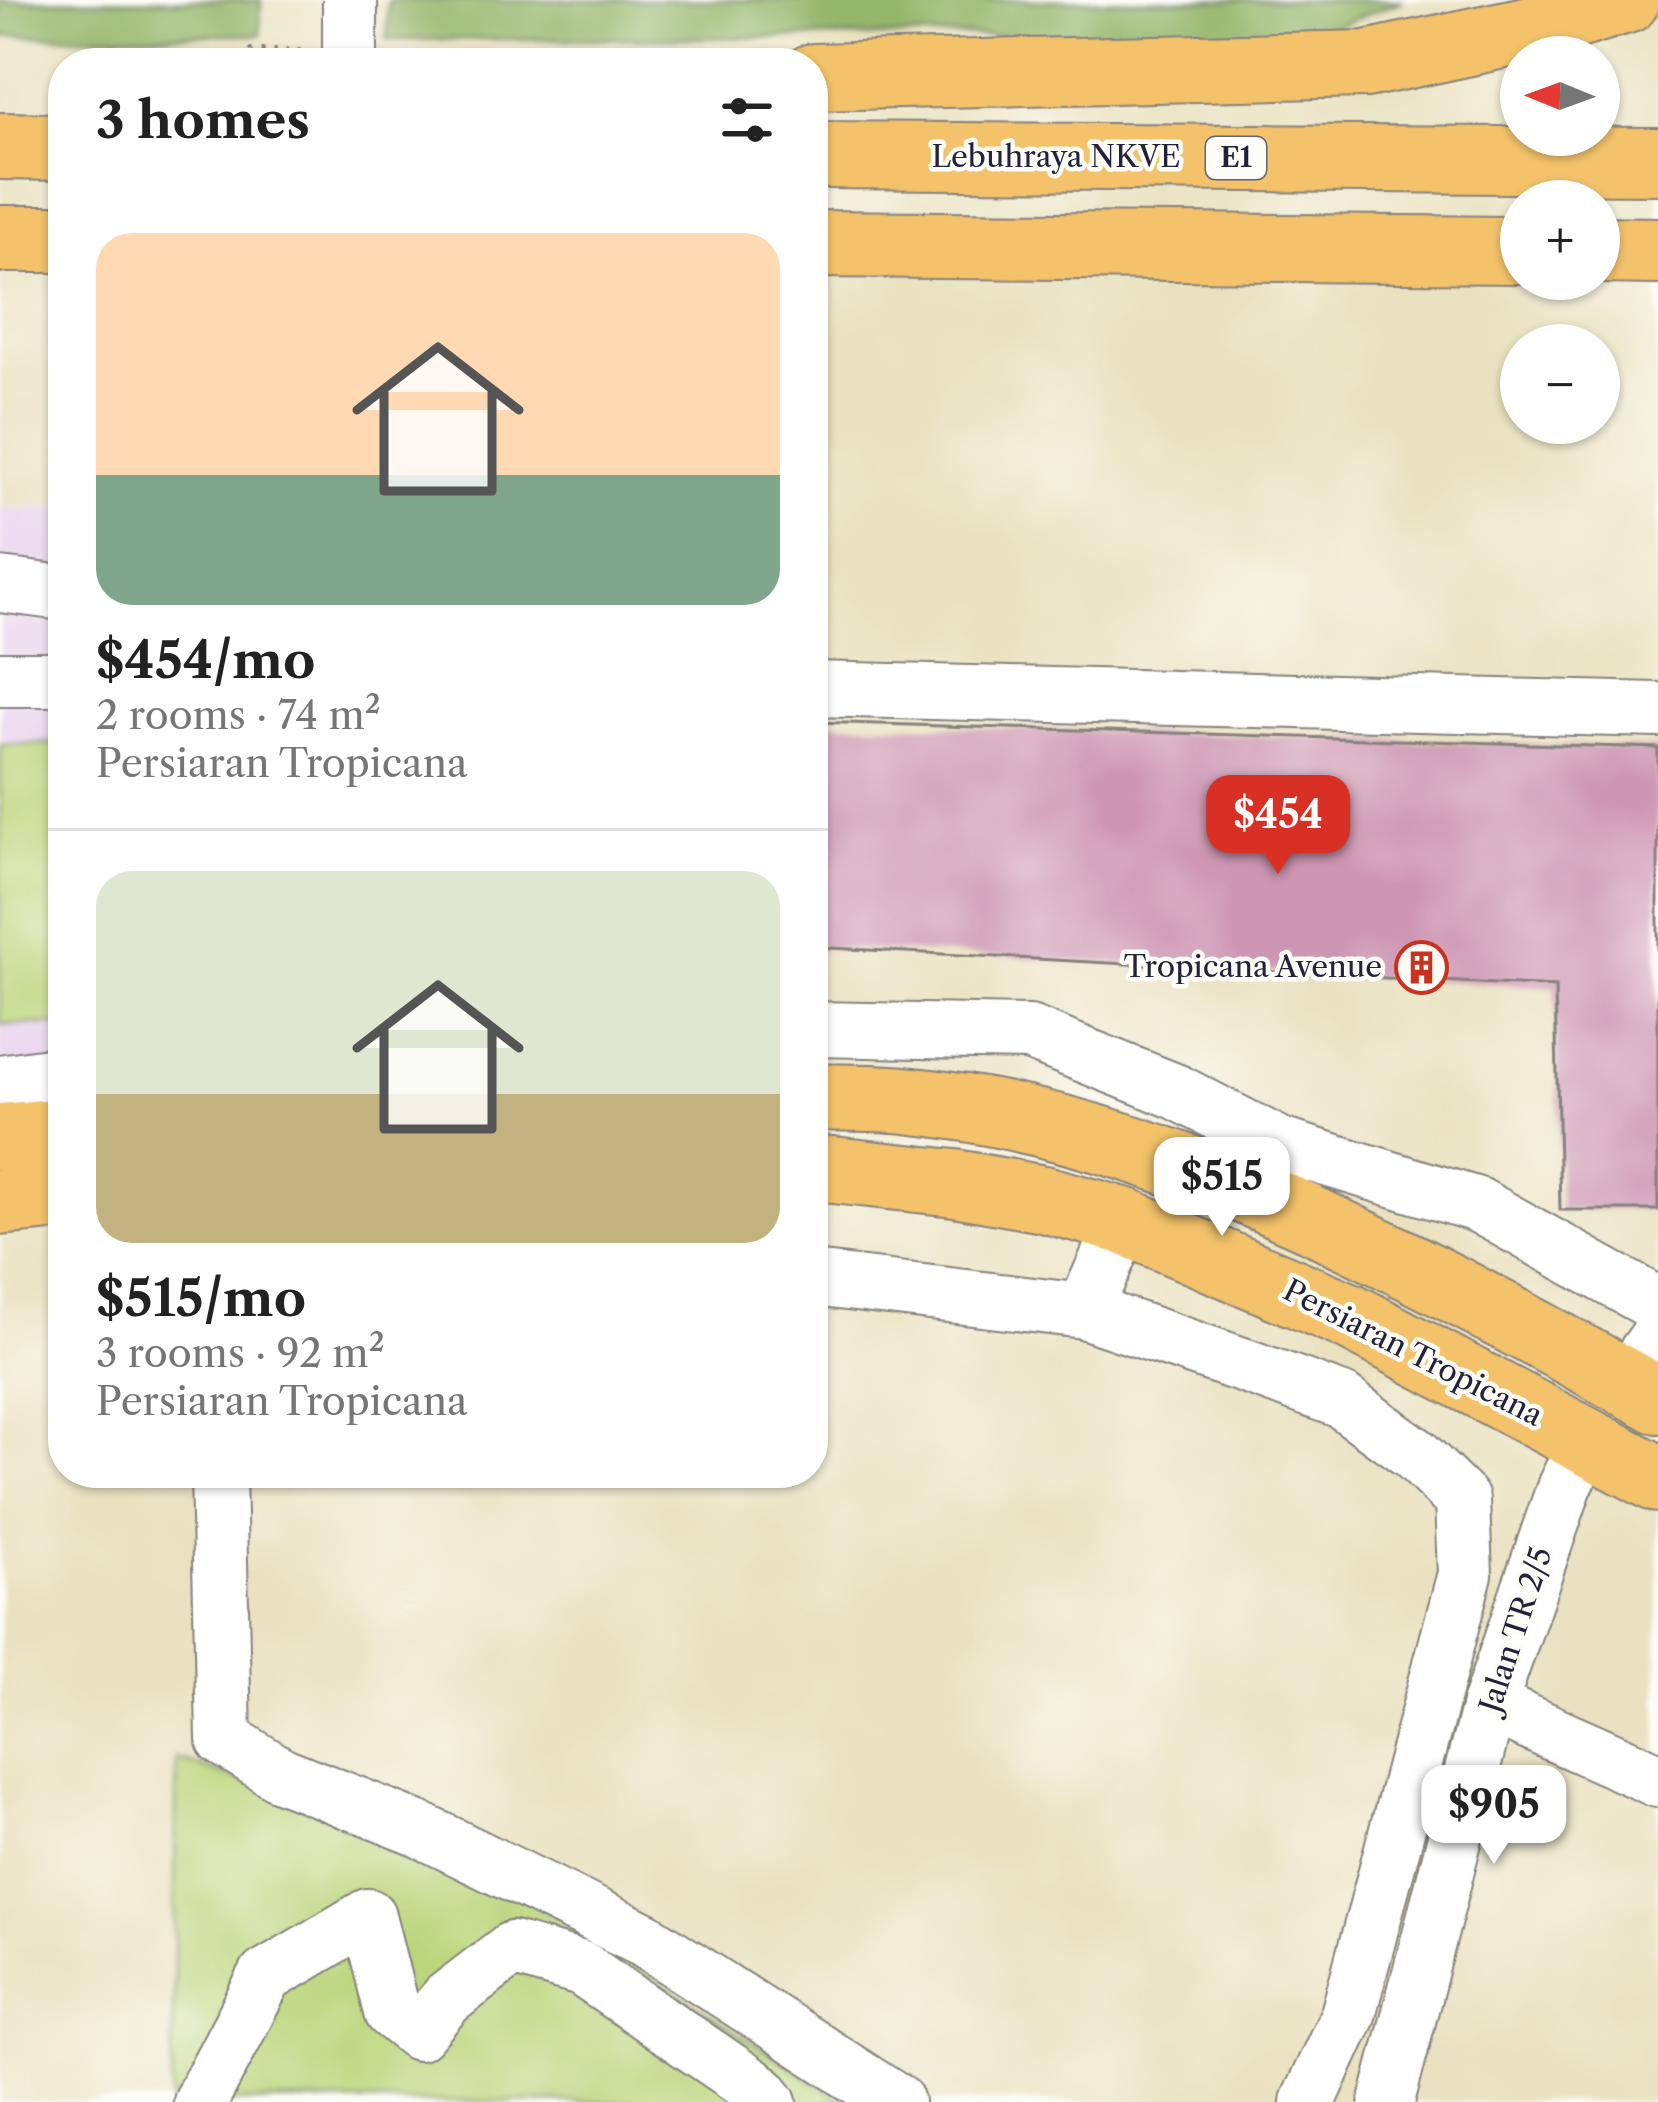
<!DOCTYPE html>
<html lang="en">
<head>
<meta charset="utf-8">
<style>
  body { margin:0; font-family:"Libre Caslon Text",serif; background:#f2f2f2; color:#222; height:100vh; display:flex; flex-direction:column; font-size:45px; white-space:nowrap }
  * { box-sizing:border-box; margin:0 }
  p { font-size:39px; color:#767676 }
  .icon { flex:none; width:66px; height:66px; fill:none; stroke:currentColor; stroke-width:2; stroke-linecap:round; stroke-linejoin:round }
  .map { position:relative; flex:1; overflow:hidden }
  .details { position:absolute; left:48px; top:48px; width:780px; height:1440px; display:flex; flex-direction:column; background:#fff; border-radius:48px; box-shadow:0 3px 9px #0004 }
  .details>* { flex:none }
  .needle { width:78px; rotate:271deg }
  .buttons { position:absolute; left:1500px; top:36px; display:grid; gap:24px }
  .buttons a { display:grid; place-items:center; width:120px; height:120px; border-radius:50%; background:#fff; box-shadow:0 3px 9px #0004; font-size:60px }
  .price { position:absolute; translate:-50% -102px; padding:0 27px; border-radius:24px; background:#fff; color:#222; font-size:39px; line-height:78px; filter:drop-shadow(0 3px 6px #0008) }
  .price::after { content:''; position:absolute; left:50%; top:72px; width:36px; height:27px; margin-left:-18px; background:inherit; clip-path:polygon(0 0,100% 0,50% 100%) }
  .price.active { background:#d93025; color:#fff }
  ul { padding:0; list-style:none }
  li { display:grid; align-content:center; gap:24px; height:636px; padding:0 48px }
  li+li { border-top:3px solid #e0e0e0 }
  li span { display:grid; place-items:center; height:372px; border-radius:36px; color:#555 }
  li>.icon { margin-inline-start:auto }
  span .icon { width:216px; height:216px; fill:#fffc; stroke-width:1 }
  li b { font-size:51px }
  h2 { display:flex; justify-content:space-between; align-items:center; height:144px; padding:0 48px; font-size:51px }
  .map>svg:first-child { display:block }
  .built { fill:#e8d2ee }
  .green { fill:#bbd57b; stroke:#6e7c5b; stroke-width:3 }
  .forest { fill:#94b66b; stroke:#5b6c53; stroke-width:3 }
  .building { fill:#cd96b3 }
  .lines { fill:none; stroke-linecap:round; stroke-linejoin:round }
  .minor-casing { stroke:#86827d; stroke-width:58 }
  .major-casing { stroke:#86827d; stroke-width:70 }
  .highway-casing { stroke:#86827d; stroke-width:70 }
  .path { stroke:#86827d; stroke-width:6; stroke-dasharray:3 9; stroke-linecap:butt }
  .minor { stroke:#fff; stroke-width:54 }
  .major { stroke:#f3c26a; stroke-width:66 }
  .highway { stroke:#f3c26a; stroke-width:66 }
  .minor-bridge-casing { stroke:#86827d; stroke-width:58; stroke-linecap:butt }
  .minor-bridge { stroke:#fff; stroke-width:54 }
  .labels { text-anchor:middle; stroke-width:9; stroke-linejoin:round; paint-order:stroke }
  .shield { fill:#fdfcf7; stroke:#646373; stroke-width:3 }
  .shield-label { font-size:27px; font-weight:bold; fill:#22223b }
  .street-label { font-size:30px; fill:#22223b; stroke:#fdfcf7 }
  .poi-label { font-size:30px; fill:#22223b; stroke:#fdfcf7; text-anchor:end }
</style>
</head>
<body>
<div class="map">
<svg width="1658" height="2102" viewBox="0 0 1658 2102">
  <rect width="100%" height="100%" fill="#fdfcf7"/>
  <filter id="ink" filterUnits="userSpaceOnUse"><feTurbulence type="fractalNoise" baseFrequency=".00833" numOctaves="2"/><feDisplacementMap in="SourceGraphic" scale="24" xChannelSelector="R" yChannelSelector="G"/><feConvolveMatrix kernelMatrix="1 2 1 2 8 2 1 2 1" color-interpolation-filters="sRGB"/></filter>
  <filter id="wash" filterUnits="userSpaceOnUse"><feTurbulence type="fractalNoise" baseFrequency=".004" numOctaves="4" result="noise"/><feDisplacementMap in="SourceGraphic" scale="48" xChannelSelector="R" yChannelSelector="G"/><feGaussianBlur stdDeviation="2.7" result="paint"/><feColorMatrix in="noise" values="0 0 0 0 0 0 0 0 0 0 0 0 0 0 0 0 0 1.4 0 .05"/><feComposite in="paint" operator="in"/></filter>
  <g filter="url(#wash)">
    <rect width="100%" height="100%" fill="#e9e1bf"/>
    <polygon class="built" points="63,507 63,1072 0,1080 0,508"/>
    <g class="green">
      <polygon points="0,744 63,744 63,1025 0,1024"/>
      <polygon points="177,1759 452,1850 846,2102 172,2102"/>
    </g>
    <g class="forest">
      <polygon points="0,0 261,0 260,35 0,36"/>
      <polygon points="388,0 1403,0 1317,34 387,40"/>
    </g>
    <g id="blocks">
      <polygon class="building" points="813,722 1658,748 1658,1210 1560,1210 1555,987 813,947"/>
    </g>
  </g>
  <g filter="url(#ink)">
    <use href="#blocks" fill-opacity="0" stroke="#86827d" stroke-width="3"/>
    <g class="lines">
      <defs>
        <g id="minor">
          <polyline points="0,585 63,593"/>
          <polyline points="0,679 63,679"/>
          <polyline points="813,689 1658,710"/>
          <polyline points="813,1029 1029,1033 1177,1092 1280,1145 1478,1205 1658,1305"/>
          <polyline points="0,1082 63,1073"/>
          <polyline points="813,1279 1084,1311 1251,1368 1342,1401 1415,1454 1462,1500 1465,1574 1348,2015 1308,2102"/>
          <polyline points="1084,1311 1124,1221"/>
          <polyline points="1625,1382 1658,1336"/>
          <polyline points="218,1473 224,1739 280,1774 421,1830 646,1940 897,2102"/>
          <polyline points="1489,1705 1658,1780"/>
          <polyline points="200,2102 266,1976 368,1916 392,2012 418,2033 447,1999 512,1949 582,1969 762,2092 770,2102"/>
          <polyline points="1387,2102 1489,1705 1565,1485 1587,1442"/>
        </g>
        <g id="major">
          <path d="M813 1097C843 1098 875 1097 905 1100 1173 1126 1426 1273 1658 1400"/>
          <polyline points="0,1137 63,1131"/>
          <polyline points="813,1168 955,1183 1044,1199 1124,1221 1349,1316 1658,1479"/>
          <polyline points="0,1202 63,1196"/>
        </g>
        <g id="highway">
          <polyline points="813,77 1366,64 1531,29 1626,0"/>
          <polyline points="0,146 63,147"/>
          <polyline points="813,155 1658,161"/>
          <polyline points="0,239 63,239"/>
          <polyline points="813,244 1521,250"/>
          <polyline points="1599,250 1658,251"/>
        </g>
      </defs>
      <use href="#minor" class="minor-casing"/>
      <use href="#major" class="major-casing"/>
      <use href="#highway" class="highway-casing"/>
      <polyline class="path" points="248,63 251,50 306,50"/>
      <use href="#minor" class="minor"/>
      <use href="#major" class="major"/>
      <use href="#highway" class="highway"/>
      <defs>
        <polyline id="minor-bridge" points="350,63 350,0"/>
      </defs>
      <use href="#minor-bridge" class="minor-bridge-casing"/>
      <use href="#minor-bridge" class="minor-bridge"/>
    </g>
  </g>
  <defs>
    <symbol id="building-ring" viewBox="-11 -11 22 22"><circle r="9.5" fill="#fdfcf7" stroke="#c8321e" stroke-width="1.5"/><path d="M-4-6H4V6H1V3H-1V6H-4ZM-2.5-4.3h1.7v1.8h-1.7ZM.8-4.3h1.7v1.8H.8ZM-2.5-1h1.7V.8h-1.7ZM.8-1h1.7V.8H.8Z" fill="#c8321e"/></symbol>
  </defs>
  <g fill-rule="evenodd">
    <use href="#building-ring" x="1392" y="938" width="59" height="59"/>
  </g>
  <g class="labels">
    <rect class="shield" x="1206" y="137" width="60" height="42" rx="9"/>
    <g class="shield-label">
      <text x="1236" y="167">E1</text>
    </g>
    <g class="street-label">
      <text x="1056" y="167">Lebuhraya NKVE</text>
      <text transform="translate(1413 1353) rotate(27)" y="10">Persiaran Tropicana</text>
      <text transform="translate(1516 1630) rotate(-72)" y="10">Jalan TR 2/5</text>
    </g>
    <g class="poi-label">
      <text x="1382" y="977">Tropicana Avenue</text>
    </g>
  </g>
</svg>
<div class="buttons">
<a><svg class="needle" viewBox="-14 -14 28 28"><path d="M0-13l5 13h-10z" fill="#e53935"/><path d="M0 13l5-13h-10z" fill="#767676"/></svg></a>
<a>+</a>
<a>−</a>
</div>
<b class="price active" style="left:1278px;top:877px">$454</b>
<b class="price" style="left:1222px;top:1239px">$515</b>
<b class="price" style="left:1494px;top:1867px">$905</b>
<section class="details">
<h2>3 homes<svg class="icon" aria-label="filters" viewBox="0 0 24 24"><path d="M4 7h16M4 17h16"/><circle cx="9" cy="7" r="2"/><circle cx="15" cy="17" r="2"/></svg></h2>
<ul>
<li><span style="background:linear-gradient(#ffd9b3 65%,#7fa58c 0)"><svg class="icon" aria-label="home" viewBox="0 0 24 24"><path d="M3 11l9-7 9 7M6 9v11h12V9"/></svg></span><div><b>$454/mo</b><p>2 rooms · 74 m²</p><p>Persiaran Tropicana</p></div></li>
<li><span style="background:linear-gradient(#dfe7d0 60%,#c2b280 0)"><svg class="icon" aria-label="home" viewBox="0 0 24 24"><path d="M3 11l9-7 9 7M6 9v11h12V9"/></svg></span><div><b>$515/mo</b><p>3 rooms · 92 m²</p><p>Persiaran Tropicana</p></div></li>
</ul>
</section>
</div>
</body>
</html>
